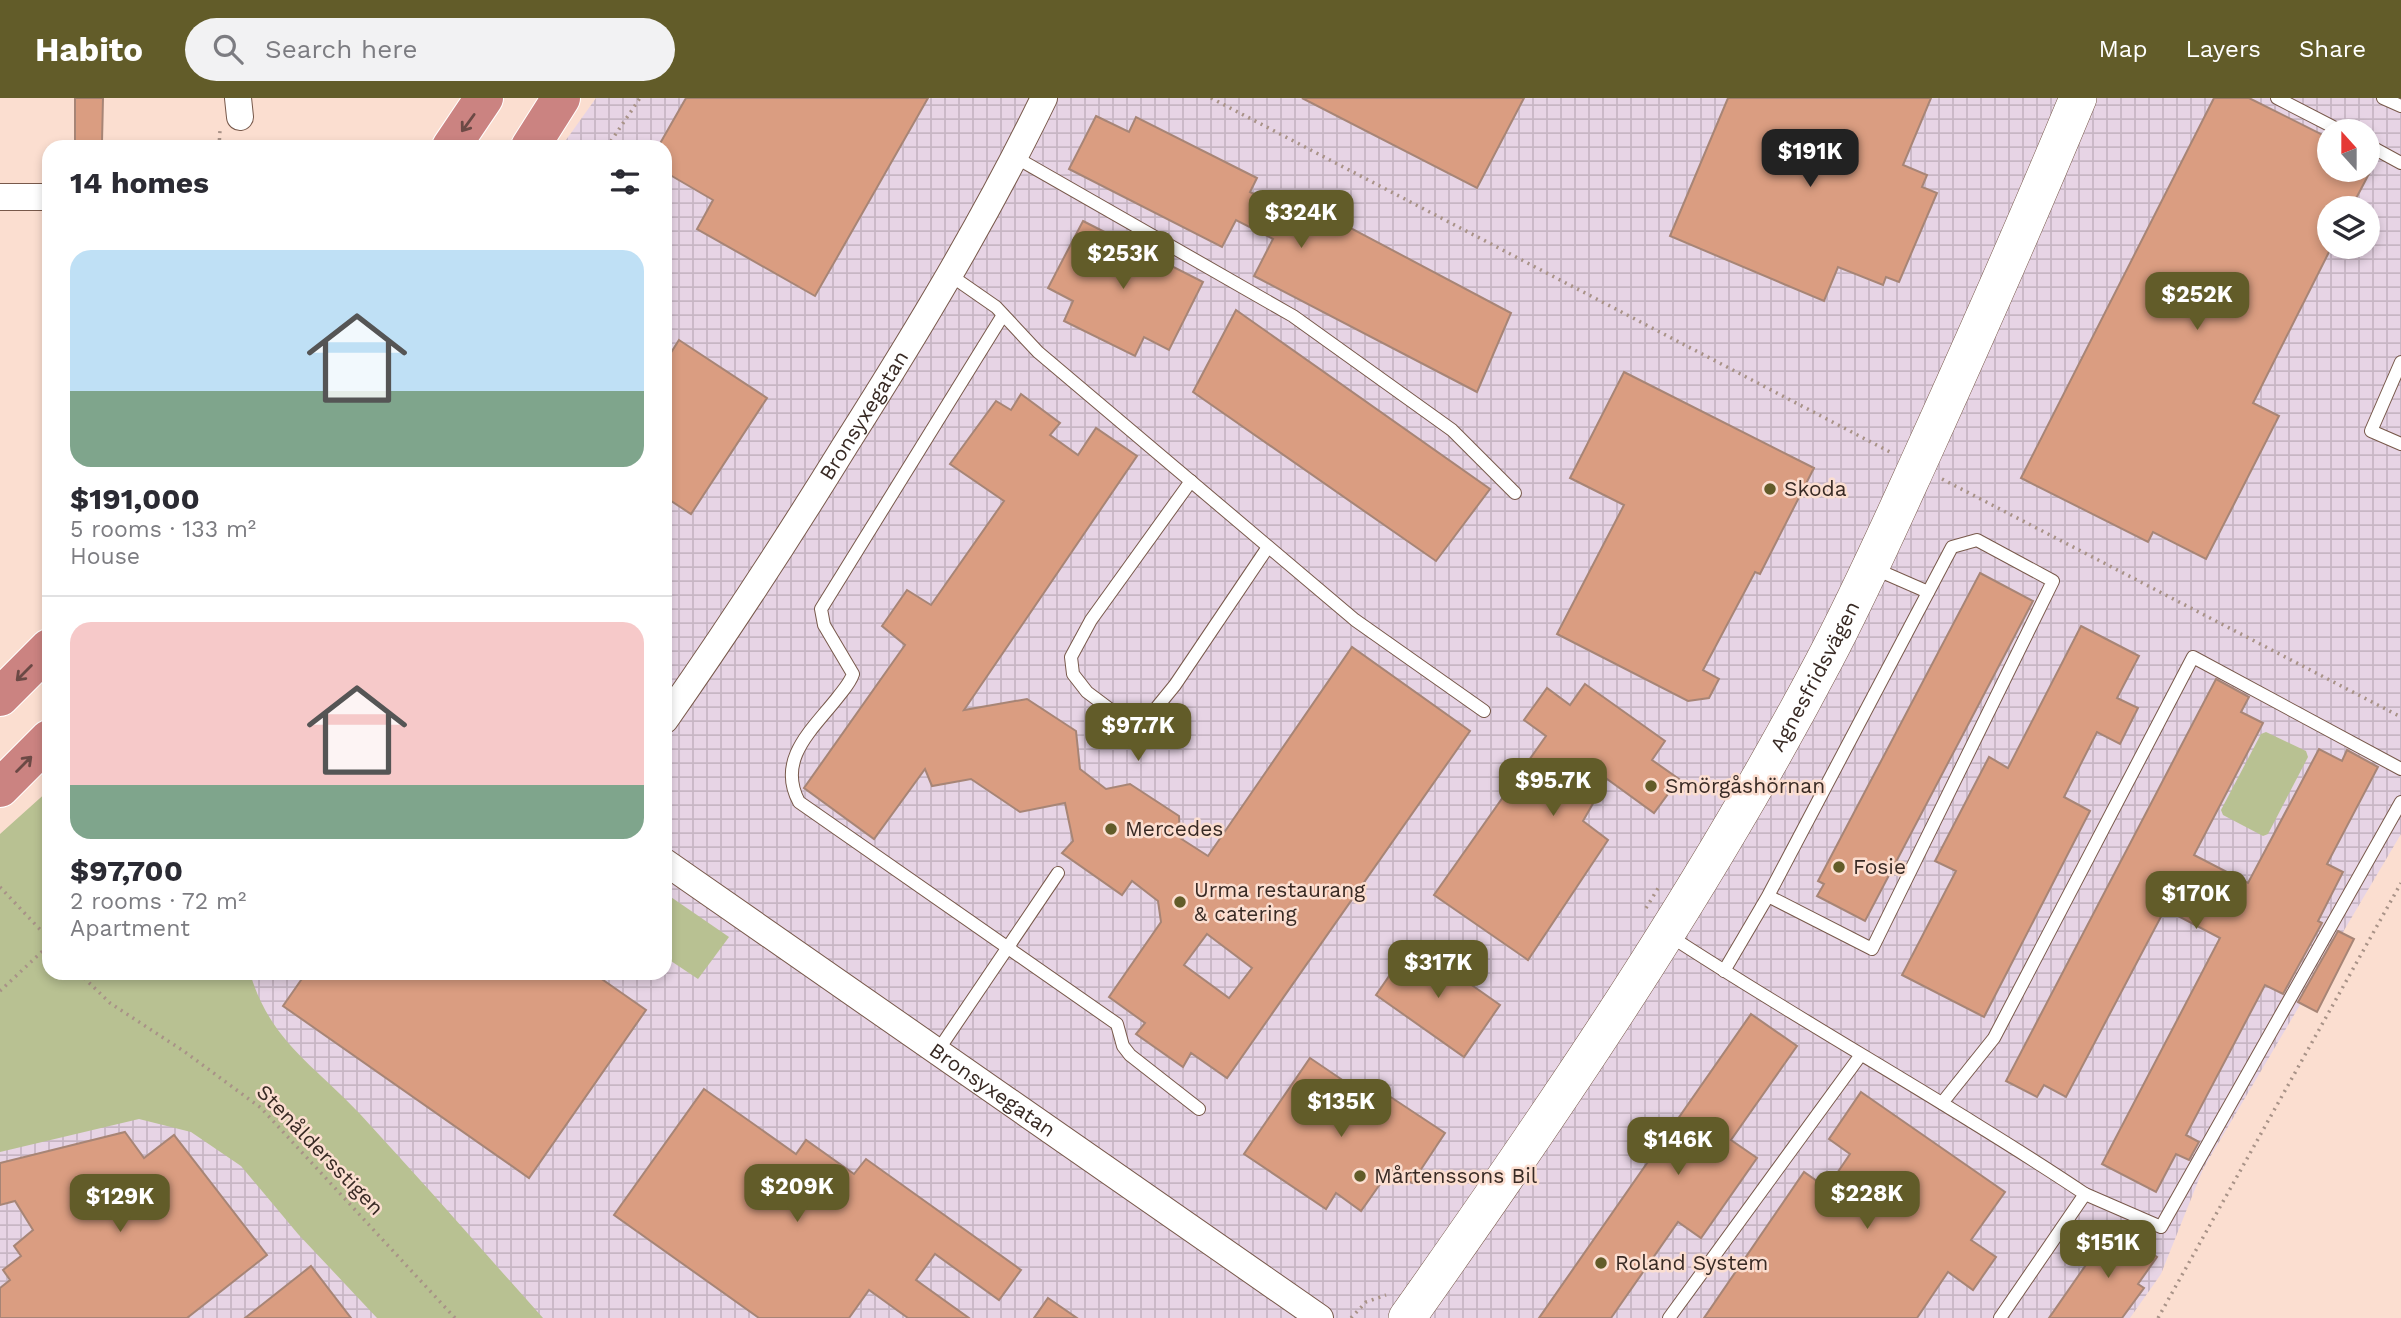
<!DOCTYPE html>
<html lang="en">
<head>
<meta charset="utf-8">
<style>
  body { margin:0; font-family:"Work Sans",sans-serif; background:#f2f2f3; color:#2b2b33; height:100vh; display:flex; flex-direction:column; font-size:26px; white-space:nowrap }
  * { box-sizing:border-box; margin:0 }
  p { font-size:23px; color:#7c7c81 }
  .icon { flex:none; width:38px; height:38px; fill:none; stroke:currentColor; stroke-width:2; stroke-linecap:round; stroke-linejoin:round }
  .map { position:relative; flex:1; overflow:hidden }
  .panel { position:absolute; left:42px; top:42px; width:630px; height:840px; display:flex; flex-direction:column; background:#fff; border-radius:21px; box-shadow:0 4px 10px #0003 }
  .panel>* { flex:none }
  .needle { width:46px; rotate:339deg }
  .fabs { position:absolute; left:2317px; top:21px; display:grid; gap:14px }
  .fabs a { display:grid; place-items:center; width:63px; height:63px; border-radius:50%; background:#fff; box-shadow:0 4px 10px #0003; font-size:35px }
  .price { position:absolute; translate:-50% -60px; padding:0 16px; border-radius:14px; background:#625c29; color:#fff; font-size:23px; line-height:46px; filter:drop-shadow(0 2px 4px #0008) }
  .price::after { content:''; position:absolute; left:50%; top:42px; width:21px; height:16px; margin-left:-10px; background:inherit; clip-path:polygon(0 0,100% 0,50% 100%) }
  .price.active { background:#222; color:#fff }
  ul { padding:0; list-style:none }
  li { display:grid; align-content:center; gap:14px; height:371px; padding:0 28px }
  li+li { border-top:2px solid #e1e1e2 }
  li span { display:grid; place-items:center; height:217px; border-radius:21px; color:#555 }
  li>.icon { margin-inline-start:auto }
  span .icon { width:126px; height:126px; fill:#fffc; stroke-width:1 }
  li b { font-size:30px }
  h2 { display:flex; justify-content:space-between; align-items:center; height:84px; padding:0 28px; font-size:30px }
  header { display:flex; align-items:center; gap:42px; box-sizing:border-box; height:98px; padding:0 35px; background:#625c29; color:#fff }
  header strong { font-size:33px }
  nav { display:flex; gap:38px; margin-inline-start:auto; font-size:24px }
  .search { width:490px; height:63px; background:#f2f2f3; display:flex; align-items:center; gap:18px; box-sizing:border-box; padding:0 24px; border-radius:38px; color:#7c7c81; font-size:26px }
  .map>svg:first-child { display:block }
  .industrial { fill:url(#industrial-grid); fill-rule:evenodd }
  .green { fill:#b8c192 }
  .building { fill:#da9d81; stroke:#a78576; stroke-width:2; fill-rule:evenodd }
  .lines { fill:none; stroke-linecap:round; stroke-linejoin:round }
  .lane-casing { stroke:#78594b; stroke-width:14 }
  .street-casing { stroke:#78594b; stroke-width:28 }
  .secondary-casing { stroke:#78594b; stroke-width:38 }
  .highway-casing { stroke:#fff; stroke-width:40 }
  .path { stroke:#a89287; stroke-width:3.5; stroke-dasharray:2 5; stroke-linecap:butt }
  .lane { stroke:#fff; stroke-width:12 }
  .street { stroke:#fff; stroke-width:26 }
  .secondary { stroke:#fff; stroke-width:37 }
  .highway { stroke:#cb8381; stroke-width:38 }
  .oneway { stroke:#6b4945 }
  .poi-dot { fill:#625c29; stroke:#fbded0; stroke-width:2.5 }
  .labels { text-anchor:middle; stroke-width:5; stroke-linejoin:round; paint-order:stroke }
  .street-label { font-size:21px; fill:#382a24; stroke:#fbded0 }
  .poi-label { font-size:21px; fill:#382a24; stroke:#fbded0; text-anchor:start }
</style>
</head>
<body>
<header>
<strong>Habito</strong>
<div class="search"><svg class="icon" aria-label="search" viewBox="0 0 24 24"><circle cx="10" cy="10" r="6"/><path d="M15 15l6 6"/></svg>Search here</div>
<nav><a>Map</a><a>Layers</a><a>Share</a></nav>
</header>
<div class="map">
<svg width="2401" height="1220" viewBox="0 0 2401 1220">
  <defs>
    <pattern id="industrial-grid" width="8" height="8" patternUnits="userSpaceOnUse" patternTransform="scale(1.75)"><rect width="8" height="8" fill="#e7d4e5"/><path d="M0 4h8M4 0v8" fill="none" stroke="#c7b6c4"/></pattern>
  </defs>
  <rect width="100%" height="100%" fill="#fbded0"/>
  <path class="industrial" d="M596 0H2401V736L2203 1071 2161 1176 2130 1220H0V742L49 875H665V49H561ZM2329 33H2368V72H2329ZM2329 110H2368V149H2329Z"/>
  <g class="green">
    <polygon points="2266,634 2306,653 2308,659 2268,736 2263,738 2223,717 2221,712 2261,636"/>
    <path d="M49 692V875H250C270 943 314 967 360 1016 422 1083 482 1152 543 1220H377L298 1136 241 1068 191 1034 139 1021 0 1054V736Z"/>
    <polygon points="665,795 729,839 698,881 665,859"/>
  </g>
  <g class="building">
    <polygon points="75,0 103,0 102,44 75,44"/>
    <polygon points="686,0 928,0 815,198 697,131 713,102 665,74 665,49 658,49"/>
    <polygon points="1302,0 1524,0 1477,90"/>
    <polygon points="1728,0 1931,0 1903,67 1927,77 1922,89 1937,95 1899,184 1886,179 1883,187 1838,169 1824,203 1670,138"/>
    <polygon points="2214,0 2249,0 2329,40 2329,72 2371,72 2351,110 2329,110 2329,154 2253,305 2279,318 2206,461 2153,434 2148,444 2021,380"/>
    <polygon points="1096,18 1129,34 1136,19 1257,80 1250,94 1287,113 1294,100 1511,215 1477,294 1254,178 1273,141 1236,122 1222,149 1069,71"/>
    <polygon points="1083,123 1203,184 1169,252 1144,239 1135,258 1064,223 1073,203 1048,190"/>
    <polygon points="1236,212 1490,391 1436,463 1193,294"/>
    <polygon points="679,242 767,300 691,416 665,399 665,264"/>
    <polygon points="1624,274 1814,370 1760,476 1755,474 1703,572 1719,581 1709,600 1688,603 1557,536 1624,407 1570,380"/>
    <path d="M1021 296 1060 325 1050 337 1078 357 1096 330 1137 358 964 612 1027 601 1076 633 1080 671 1106 691 1130 686 1179 718 1180 740 1208 758 1352 549 1470 633 1227 980 1191 955 1183 969 1136 936 1145 925 1109 899 1161 824 1158 803 1132 783 1122 797 1062 755 1073 743 1065 705 1020 714 971 681 932 688 925 671 874 741 804 690 905 547 882 528 907 492 931 507 1004 403 950 366 996 303 1011 312ZM1207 836 1252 870 1229 900 1184 867Z"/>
    <polygon points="1980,475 2033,503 1865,823 1817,798 1824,786 1818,783"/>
    <polygon points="2081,528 2139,558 2117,600 2138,610 2120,646 2097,634 2064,699 2090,713 1984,919 1902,877 1956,773 1935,763 1989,659 2008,670"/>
    <polygon points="2216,581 2249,599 2241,614 2263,625 2194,757 2248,785 2319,651 2342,663 2347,652 2378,669 2327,766 2343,774 2318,823 2322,825 2283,896 2265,887 2186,1037 2199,1044 2189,1062 2176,1056 2156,1094 2102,1066 2220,840 2165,811 2066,999 2044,987 2037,999 2006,983"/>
    <polygon points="1585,586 1665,643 1652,662 1679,681 1654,715 1607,681 1583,723 1608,742 1528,862 1434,797 1546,638 1524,622 1547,590 1570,607"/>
    <polygon points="2338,833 2354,841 2317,914 2298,904"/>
    <polygon points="1412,845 1500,907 1464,959 1376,897"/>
    <polygon points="306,875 593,875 646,912 529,1080 283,908"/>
    <polygon points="1751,916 1797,948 1731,1042 1757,1060 1701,1140 1678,1124 1611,1220 1539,1220"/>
    <polygon points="1310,960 1369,1000 1377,990 1445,1035 1412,1085 1390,1072 1361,1113 1336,1095 1326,1111 1244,1056"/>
    <polygon points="704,991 796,1056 806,1042 854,1076 866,1061 1021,1172 999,1202 935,1156 916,1182 969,1220 908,1220 869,1192 849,1220 759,1220 614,1117"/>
    <polygon points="1861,994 2005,1094 1971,1142 1996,1159 1973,1192 1948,1174 1917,1220 1704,1220 1804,1074 1827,1090 1850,1056 1829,1041"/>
    <polygon points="125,1034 144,1060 174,1037 267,1157 187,1220 0,1220 0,1190 10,1182 3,1172 21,1158 14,1148 33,1132 15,1103 0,1107 0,1065"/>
    <polygon points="2113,1128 2157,1159 2138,1186 2144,1190 2122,1220 2049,1220"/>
    <polygon points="311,1168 351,1220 245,1220"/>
    <polygon points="1048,1200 1077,1220 1034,1220"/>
  </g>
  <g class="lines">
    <defs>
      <g id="lane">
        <polyline points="2277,0 2341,33"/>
        <polyline points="2383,0 2401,8"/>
        <polyline points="2368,47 2401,65"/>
        <polyline points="1015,59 1293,218 1452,332 1515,395"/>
        <polyline points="950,177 996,209 1038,254 1355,522 1484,613"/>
        <path d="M1003 217 821 511 824 527 853 576C850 585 844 591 838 599 813 631 776 661 799 704L1117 926 1123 948 1130 957 1199 1011"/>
        <polyline points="2401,264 2371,333 2401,346"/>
        <polyline points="1191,383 1091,522 1071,559 1073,576 1087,594 1115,615 1135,621 1153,614 1175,587 1268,449"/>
        <polyline points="1873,470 1928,494"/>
        <path d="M1670 838C1806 927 1949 1005 2085 1096L2000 1220"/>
        <polyline points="1724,873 1768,798 1952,449 1977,442 2053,483 1872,851 1768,798"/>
        <polyline points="937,954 1058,775"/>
        <polyline points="1942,1005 1994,940 2193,559 2401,671"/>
        <polyline points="2085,1096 2161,1129 2401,704"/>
        <polyline points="1669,1220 1860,958"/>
      </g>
      <g id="street">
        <polyline points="238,0 240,19"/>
        <polyline points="0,99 49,99"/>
        <path id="s1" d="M665 622C728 532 788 440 846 346 917 234 986 120 1044 0"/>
        <path id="s2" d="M665 764 1320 1220"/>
      </g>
      <g id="secondary">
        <path id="s3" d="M1407 1220C1557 1008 1703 793 1824 563 1858 499 1888 432 1918 366 1973 245 2027 123 2078 0"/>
      </g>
      <g id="highway">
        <polyline points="451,49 484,0"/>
        <polyline points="530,49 561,0"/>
        <polyline points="0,599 49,550"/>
        <polyline points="0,690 49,641"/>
      </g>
    </defs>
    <use href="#lane" class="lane-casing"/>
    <use href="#street" class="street-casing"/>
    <use href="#secondary" class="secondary-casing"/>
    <use href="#highway" class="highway-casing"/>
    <g class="path">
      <polyline points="1211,0 1892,355"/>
      <polyline points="219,49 220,32"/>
      <polyline points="607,49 640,0"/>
      <polyline points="1942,381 2401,619"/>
      <polyline points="0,789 49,841"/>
      <polyline points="1646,810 1660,787"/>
      <polyline points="79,875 110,905 185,954 261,1010 455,1220"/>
      <polyline points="0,893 49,847"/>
      <polyline points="1351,1220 1366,1204 1386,1197"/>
      <polyline points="2158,1220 2401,785"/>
    </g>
    <use href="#lane" class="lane"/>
    <use href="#street" class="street"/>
    <use href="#secondary" class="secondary"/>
    <use href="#highway" class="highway"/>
  </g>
  <defs><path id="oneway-shaft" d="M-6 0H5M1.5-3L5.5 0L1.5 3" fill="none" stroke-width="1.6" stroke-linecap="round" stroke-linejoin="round" transform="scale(1.75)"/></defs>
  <g class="oneway">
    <use href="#oneway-shaft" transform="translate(468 25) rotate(126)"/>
    <use href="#oneway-shaft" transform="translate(24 575) rotate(135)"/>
    <use href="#oneway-shaft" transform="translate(24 666) rotate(-45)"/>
  </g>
  <g class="poi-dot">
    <circle cx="1770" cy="391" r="7"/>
    <circle cx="1651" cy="688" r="7"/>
    <circle cx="1111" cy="731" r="7"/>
    <circle cx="1839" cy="769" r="7"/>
    <circle cx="1180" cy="804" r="7"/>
    <circle cx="1360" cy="1078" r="7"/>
    <circle cx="1601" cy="1165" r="7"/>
  </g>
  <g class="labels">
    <g class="street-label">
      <text dy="7" stroke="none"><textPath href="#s1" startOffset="364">Bronsyxegatan</textPath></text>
      <text dy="7" stroke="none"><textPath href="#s3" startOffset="761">Agnesfridsvägen</textPath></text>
      <text dy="7" stroke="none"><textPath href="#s2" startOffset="399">Bronsyxegatan</textPath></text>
      <text transform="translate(320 1052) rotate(46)" y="7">Stenåldersstigen</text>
    </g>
    <g class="poi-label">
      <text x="1784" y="398">Skoda</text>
      <text x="1665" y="695">Smörgåshörnan</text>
      <text x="1125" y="738">Mercedes</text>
      <text x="1853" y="776">Fosie</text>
      <text x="1194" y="799">Urma restaurang<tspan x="1194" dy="24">&amp; catering</tspan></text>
      <text x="1374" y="1085">Mårtenssons Bil</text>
      <text x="1615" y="1172">Roland System</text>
    </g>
  </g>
</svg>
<div class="fabs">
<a><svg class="needle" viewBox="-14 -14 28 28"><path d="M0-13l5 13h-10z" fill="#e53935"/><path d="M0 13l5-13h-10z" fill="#7c7c81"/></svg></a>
<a><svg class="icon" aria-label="layers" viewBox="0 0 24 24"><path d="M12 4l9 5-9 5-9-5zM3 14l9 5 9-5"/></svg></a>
</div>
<b class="price active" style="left:1810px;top:91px">$191K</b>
<b class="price" style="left:1301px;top:152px">$324K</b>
<b class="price" style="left:1123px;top:193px">$253K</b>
<b class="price" style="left:2197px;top:234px">$252K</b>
<b class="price" style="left:1138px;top:665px">$97.7K</b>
<b class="price" style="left:1553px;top:720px">$95.7K</b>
<b class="price" style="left:2196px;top:833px">$170K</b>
<b class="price" style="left:1438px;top:902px">$317K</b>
<b class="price" style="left:1341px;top:1041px">$135K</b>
<b class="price" style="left:1678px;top:1079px">$146K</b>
<b class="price" style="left:797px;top:1126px">$209K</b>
<b class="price" style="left:1867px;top:1133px">$228K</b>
<b class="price" style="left:120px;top:1136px">$129K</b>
<b class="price" style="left:2108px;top:1182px">$151K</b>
<section class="panel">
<h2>14 homes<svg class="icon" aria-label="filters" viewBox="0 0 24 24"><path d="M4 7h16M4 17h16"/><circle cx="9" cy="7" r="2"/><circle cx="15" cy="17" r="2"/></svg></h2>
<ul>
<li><span style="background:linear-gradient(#bfe0f5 65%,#7fa58c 0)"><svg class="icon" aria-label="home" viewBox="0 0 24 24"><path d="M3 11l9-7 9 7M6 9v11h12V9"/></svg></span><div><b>$191,000</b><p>5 rooms · 133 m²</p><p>House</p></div></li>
<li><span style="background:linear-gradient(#f6c9c9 75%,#7fa58c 0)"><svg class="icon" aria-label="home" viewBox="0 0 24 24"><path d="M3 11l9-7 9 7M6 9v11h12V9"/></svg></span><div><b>$97,700</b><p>2 rooms · 72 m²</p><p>Apartment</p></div></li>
</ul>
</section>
</div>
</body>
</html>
